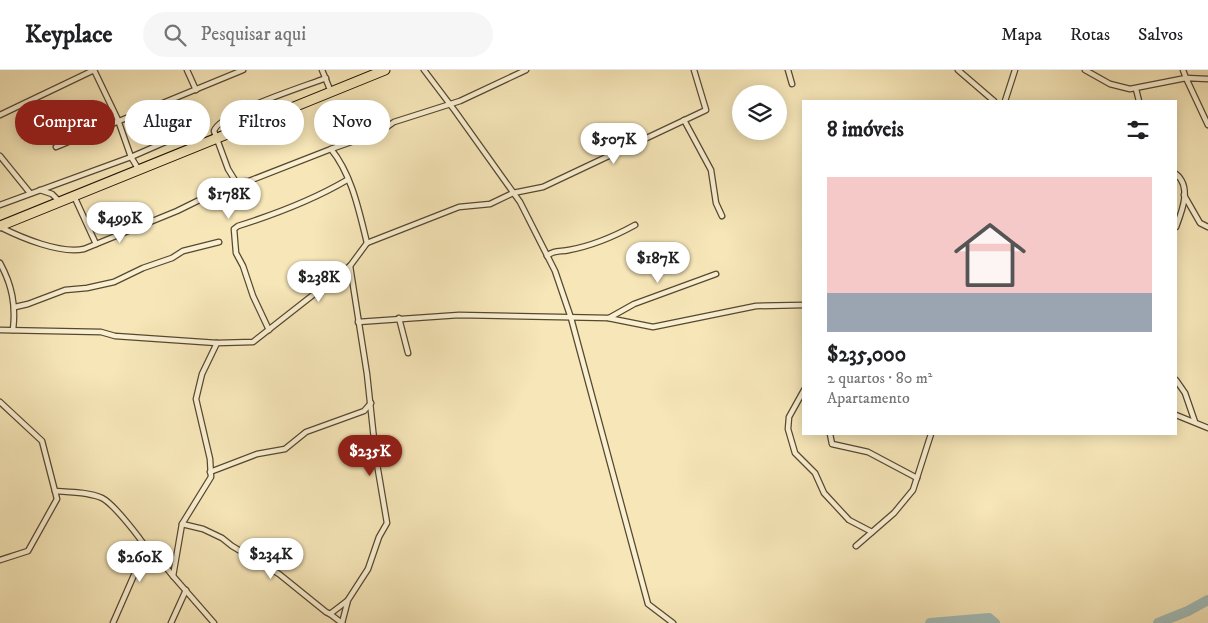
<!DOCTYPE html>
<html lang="pt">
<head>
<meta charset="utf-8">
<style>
  body { margin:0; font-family:"IM FELL DW Pica",serif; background:#f6f6f6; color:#202124; height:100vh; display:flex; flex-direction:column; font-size:19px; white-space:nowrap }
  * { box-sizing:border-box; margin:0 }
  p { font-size:16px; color:#757577 }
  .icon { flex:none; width:28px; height:28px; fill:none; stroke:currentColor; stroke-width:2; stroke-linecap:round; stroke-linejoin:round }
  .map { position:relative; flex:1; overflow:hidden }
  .sheet { position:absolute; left:802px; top:30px; width:375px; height:335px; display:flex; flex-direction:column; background:#fff; border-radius:0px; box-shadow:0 2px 12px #0003 }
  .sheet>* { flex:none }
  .banner { position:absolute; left:15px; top:30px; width:475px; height:45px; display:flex; gap:10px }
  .buttons { position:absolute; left:732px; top:15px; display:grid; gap:10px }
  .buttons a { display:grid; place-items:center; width:55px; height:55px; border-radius:50%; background:#fff; box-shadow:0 2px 12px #0003; font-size:25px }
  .price { position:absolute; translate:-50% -42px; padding:0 11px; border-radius:18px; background:#fff; color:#222; font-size:16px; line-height:32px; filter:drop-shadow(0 1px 2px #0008) }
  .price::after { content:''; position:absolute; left:50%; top:30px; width:15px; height:11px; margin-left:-8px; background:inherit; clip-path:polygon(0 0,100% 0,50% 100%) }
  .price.on { background:#8f2418; color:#fff }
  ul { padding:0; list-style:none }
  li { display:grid; align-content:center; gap:10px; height:265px; padding:0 25px }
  li span { display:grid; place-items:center; height:155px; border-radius:0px; color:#555 }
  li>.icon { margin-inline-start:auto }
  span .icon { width:90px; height:90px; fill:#fffc; stroke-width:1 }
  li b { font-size:21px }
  h2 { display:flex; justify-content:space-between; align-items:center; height:60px; padding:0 25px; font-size:21px }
  .pill { padding:0 18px; border-radius:22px; background:#fff; box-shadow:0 2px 12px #0003; font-size:18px; line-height:45px }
  .pill.on { background:#8f2418; color:#fff }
  header { display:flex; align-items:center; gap:30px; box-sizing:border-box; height:70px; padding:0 25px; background:#fff; border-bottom:1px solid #e0e0e0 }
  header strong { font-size:24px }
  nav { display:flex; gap:28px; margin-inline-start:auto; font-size:18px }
  .search { width:350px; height:45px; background:#f6f6f6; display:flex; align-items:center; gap:12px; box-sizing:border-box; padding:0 18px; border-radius:28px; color:#757577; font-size:19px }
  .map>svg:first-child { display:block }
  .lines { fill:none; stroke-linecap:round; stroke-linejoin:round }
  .river { stroke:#a2bdba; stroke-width:10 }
  .street-casing { stroke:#574830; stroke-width:7 }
  .highway-casing { stroke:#221303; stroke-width:11 }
  .street { stroke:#f9efd1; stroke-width:4.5 }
  .highway { stroke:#f6e6b8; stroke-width:9 }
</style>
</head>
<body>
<header>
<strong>Keyplace</strong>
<div class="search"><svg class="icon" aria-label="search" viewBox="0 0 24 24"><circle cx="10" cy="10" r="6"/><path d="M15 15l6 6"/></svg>Pesquisar aqui</div>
<nav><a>Mapa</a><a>Rotas</a><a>Salvos</a></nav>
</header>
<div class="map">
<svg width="1208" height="553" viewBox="0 0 1208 553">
  <rect width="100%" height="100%" fill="#f6e6b8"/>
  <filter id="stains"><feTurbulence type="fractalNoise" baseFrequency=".004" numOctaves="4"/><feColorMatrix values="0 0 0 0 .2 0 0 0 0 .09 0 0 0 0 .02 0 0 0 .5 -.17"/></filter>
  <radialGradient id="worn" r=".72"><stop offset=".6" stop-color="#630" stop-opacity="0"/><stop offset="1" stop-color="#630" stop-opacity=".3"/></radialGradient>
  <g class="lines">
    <g class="river">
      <polyline points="930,553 989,548 995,553"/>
      <polyline points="1158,553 1188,541 1208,530"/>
    </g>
    <defs>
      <g id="street">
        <polyline points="94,0 118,50 131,87 139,100"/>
        <polyline points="187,0 196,20"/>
        <polyline points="322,0 331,22"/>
        <polyline points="424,0 455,41 520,132 555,201 571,248 648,534 673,553"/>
        <polyline points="788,0 792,14"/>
        <polyline points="958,0 994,31"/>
        <polyline points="1085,0 1110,14 1130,19 1186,8 1183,0"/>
        <polyline points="1208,9 1186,8 1208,55"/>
        <polyline points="1136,19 1139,31"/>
        <polyline points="1005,31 1015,0"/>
        <polyline points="0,45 94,0"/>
        <polyline points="684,50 711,100 716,133 722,146"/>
        <polyline points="56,77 243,0"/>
        <polyline points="331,79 380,62 394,52 460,31 526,0"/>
        <polyline points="0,86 30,123"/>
        <path d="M1176 104C1192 117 1182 141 1176 157"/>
        <polyline points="40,120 52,124 60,132"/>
        <polyline points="1184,125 1200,153 1208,157"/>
        <polyline points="74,126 96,174"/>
        <polyline points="0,135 131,87 170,70"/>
        <path d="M0 157C22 168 60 184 84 179L177 141 236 112"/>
        <polyline points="367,173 459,137 490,134 513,123 543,117 706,40 694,0"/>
        <path d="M547 186C553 180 561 182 569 180 591 176 615 166 635 155"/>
        <path d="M0 193C12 215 16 235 13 260"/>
        <polyline points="15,237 28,234 65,220 87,218 114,212 143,198 172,188 183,181 219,172"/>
        <polyline points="399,248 408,283"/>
        <polyline points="609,248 634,234 716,204"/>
        <polyline points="358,252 459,245 608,248 653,257 756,236 804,235"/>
        <path d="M0 260 101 262 115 266 217 273 253 272 350 196 367 173C359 141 352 105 331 79L249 111 236 112 228 99 214 61C219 43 306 16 326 8"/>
        <path d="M269 260 253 226 243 196 236 183 234 159 238 156C276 144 313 130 347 110"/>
        <polyline points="1176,310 1185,323 1195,352"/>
        <polyline points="804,320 789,347 788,359 795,383 815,403 824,423 849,450 872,462"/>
        <polyline points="0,332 42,371 57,429 28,481 0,490"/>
        <polyline points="1176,345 1208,358"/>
        <polyline points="830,364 832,374 868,382 917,408"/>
        <polyline points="210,402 257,384 285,379 306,362 364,341 371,333"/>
        <path d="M55 421C70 422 89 422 102 428 114 434 140 468 147 479"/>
        <polyline points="182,454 203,459 222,468 232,476 279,504 326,542 330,544 347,531"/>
        <polyline points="856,476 894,443 913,420 931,364"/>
        <polyline points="330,544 342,553"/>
        <polyline points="113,553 145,480 147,479 156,485 173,506"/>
        <polyline points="171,553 186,520"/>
        <polyline points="214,553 173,506 182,454 211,407 210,389 196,329 202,304 217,273"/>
        <polyline points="342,553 348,530 368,499 379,467 387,453 376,388 367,304 350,196"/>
      </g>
      <polyline id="highway" points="0,156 385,0"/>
    </defs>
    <use href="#street" class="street-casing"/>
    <use href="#highway" class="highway-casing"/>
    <use href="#street" class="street"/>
    <use href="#highway" class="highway"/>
  </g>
  <rect width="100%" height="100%" filter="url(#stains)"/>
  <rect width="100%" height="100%" fill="url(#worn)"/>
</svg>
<div class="buttons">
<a><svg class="icon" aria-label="layers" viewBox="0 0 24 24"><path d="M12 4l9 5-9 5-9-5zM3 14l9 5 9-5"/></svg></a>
</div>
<b class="price" style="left:614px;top:95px">$507K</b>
<b class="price" style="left:229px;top:150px">$178K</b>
<b class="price" style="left:120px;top:174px">$499K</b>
<b class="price" style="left:658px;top:214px">$187K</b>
<b class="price" style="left:319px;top:233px">$238K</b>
<b class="price on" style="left:370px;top:407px">$235K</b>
<b class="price" style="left:271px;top:510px">$234K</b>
<b class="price" style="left:140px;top:513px">$260K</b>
<div class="banner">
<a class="pill on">Comprar</a>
<a class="pill">Alugar</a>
<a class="pill">Filtros</a>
<a class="pill">Novo</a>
</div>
<section class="sheet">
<h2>8 imóveis<svg class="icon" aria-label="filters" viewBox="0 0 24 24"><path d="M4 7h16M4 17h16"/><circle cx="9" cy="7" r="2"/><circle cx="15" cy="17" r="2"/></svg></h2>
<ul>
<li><span style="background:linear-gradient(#f6c9c9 75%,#9aa5b1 0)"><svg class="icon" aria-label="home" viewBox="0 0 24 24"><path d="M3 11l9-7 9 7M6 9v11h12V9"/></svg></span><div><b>$235,000</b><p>2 quartos · 80 m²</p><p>Apartamento</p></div></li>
</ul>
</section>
</div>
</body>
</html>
